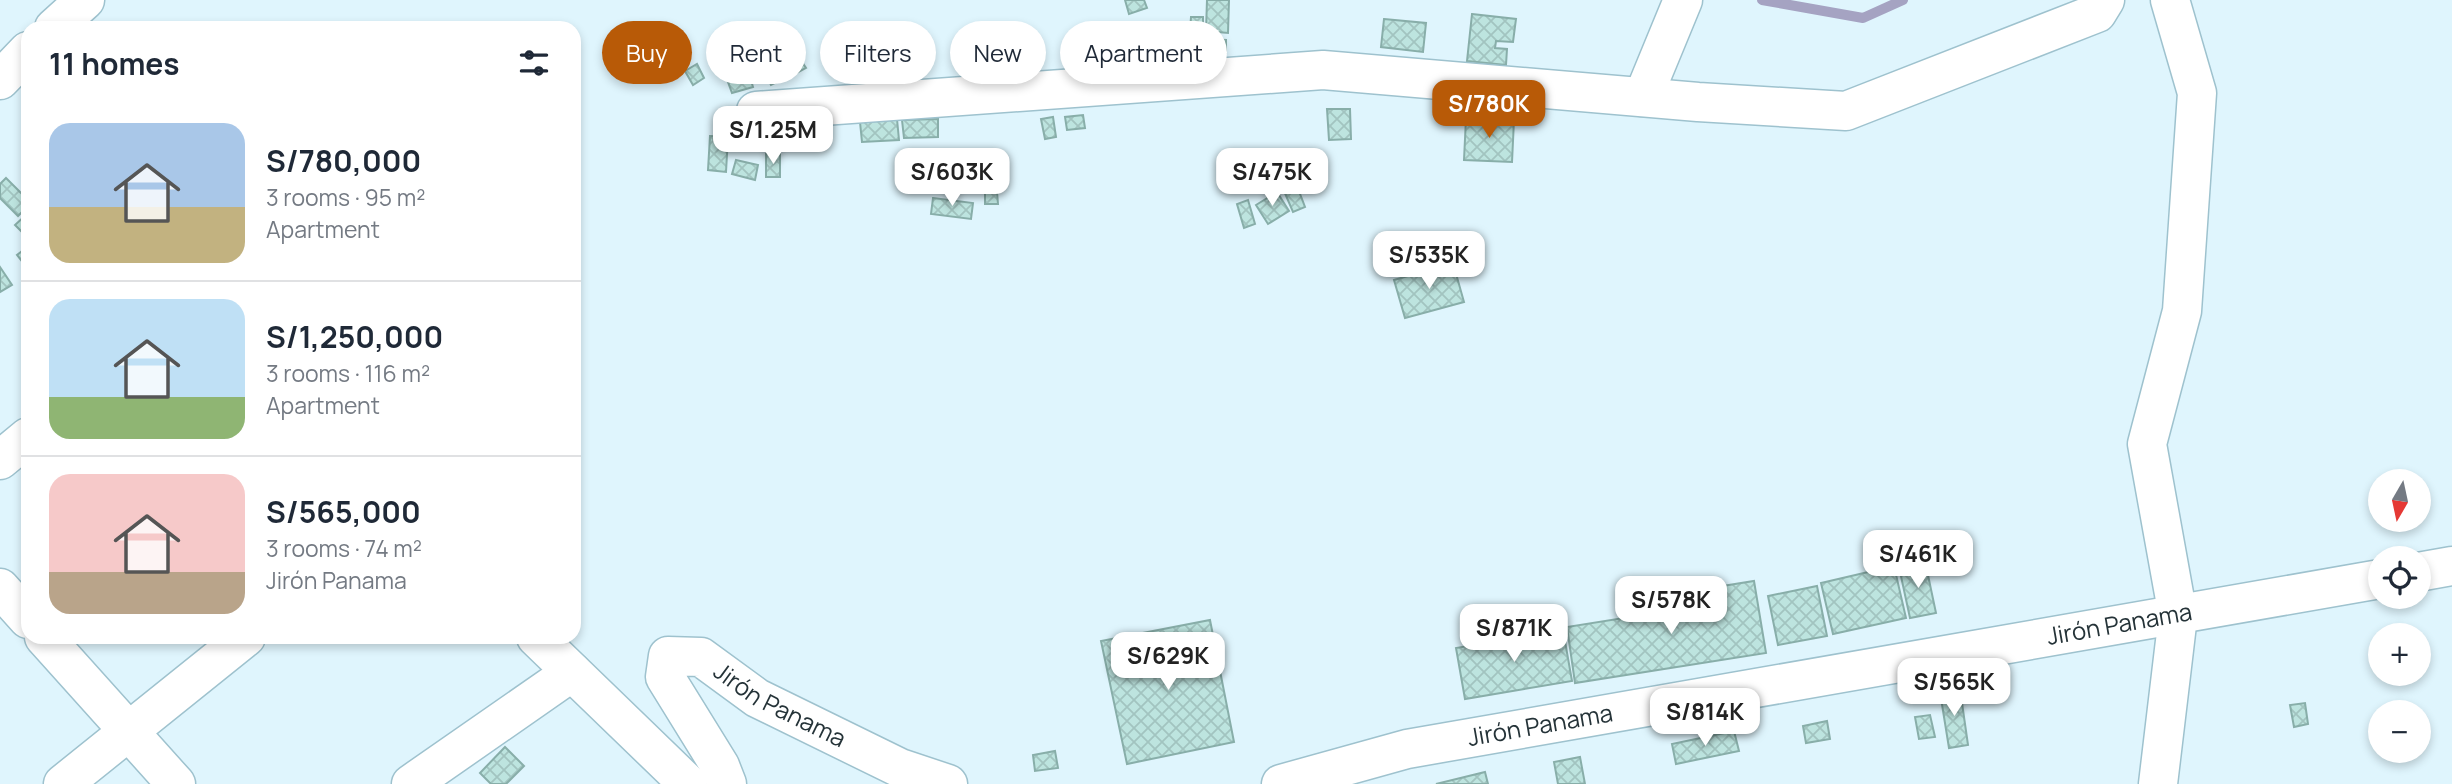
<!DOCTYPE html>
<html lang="en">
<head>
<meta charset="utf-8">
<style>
  body { margin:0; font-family:Manrope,sans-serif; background:#f6f6f7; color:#1f2937; height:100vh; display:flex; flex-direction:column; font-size:26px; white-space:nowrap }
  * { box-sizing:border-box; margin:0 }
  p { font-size:23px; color:#747a83 }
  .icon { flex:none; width:38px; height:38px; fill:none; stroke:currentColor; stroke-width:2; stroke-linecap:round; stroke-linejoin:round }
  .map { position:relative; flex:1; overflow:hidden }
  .side { position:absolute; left:21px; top:21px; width:560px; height:623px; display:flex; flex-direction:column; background:#fff; border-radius:21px; box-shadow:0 4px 10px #0003 }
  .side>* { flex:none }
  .banner { position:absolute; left:602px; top:21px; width:665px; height:63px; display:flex; gap:14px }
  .needle { width:46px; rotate:189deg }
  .tools { position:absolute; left:2368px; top:469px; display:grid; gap:14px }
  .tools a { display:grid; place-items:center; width:63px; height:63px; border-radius:50%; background:#fff; box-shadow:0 4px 10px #0003; font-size:35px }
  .price { position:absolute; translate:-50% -60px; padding:0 16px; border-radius:14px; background:#fff; color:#222; font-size:23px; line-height:46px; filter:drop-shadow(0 2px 4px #0008) }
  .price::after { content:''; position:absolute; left:50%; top:42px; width:21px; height:16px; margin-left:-10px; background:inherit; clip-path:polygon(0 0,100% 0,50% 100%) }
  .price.current { background:#b85a07; color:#fff }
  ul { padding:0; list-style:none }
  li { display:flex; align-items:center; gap:21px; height:175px; padding:0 28px }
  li+li { border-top:2px solid #e0e1e3 }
  li span { display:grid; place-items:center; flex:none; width:196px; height:140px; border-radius:21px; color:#555 }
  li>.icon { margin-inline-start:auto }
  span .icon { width:84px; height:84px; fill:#fffc; stroke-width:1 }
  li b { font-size:30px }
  h2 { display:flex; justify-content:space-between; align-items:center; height:84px; padding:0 28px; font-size:30px }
  .tag { padding:0 24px; border-radius:32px; background:#fff; box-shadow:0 4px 10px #0003; font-size:24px; line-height:63px }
  .tag.current { background:#b85a07; color:#fff }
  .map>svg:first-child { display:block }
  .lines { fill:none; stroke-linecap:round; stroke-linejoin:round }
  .stream { stroke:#a5a3c2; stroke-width:10 }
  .building { fill:url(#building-cross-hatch); stroke:#88aea9; stroke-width:2 }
  .minor-casing { stroke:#9ec2ce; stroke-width:41 }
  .minor { stroke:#fff; stroke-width:38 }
  .labels { text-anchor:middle; stroke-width:7; stroke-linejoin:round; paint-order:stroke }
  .street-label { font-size:24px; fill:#253338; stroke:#fff }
</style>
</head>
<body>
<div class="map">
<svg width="2452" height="784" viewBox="0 0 2452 784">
  <defs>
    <pattern id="building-cross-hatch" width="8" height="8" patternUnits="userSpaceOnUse" patternTransform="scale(1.75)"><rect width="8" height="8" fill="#bde4df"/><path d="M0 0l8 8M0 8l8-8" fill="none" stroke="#a2c4c0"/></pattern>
  </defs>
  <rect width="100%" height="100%" fill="#dff5fd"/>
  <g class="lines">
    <polyline class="stream" points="1762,0 1863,18 1903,0"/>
  </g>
  <g class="building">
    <polygon points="1125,0 1144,0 1147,8 1129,14"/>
    <polygon points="1207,0 1229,0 1228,33 1206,31"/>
    <polygon points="1472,14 1516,19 1513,42 1496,41 1495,48 1507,49 1506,65 1467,61"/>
    <polygon points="1191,17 1203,17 1203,32 1190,32"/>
    <polygon points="1384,19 1426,23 1423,52 1381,47"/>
    <polygon points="1117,34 1117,53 1069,54 1069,35"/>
    <polygon points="1124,34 1169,35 1168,54 1124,54"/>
    <polygon points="1189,38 1226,40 1226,53 1189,51"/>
    <polygon points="768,41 777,55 764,62 756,48"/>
    <polygon points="798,56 806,68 793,75 786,63"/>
    <polygon points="697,64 704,78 693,85 685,71"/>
    <polygon points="747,67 753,87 732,93 725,74"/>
    <polygon points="779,68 783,79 771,85 766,74"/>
    <polygon points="1327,109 1350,109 1351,139 1329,140"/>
    <polygon points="1083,115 1085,128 1067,130 1065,117"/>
    <polygon points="1053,117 1056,137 1045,139 1041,119"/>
    <polygon points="1466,118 1514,120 1512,162 1464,160"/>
    <polygon points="897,119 899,140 862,142 860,122"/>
    <polygon points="938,119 938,137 904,138 902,120"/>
    <polygon points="826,122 827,140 804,140 804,123"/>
    <polygon points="799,123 800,143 779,144 778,124"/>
    <polygon points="738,128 773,128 774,147 739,148"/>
    <polygon points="710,136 728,137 726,172 708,170"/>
    <rect x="766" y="154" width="14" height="23"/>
    <polygon points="1276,158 1288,175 1273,186 1261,169"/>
    <polygon points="736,160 758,165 755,180 732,174"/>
    <polygon points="955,166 956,178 946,178 945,167"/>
    <rect x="929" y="176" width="11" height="13"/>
    <polygon points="6,178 28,200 28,206 18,216 0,198 0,184"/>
    <polygon points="1297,186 1305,207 1293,212 1284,191"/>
    <polygon points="997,192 998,204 985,204 985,193"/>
    <polygon points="1277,192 1289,211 1268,224 1256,205"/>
    <polygon points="933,198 973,203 971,219 931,214"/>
    <polygon points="1248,200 1255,224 1244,228 1237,204"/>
    <polygon points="28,213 28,238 15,225"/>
    <polygon points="26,248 28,250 28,269 17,255"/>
    <polygon points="1453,263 1464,302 1405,318 1394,280"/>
    <polygon points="0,267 12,285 0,292"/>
    <polygon points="1925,561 1936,613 1910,618 1899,567"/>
    <polygon points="1894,566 1906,618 1833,634 1821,583"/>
    <polygon points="1754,581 1766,653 1575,683 1567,627 1693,607 1691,591"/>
    <polygon points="1817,586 1827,636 1778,645 1768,596"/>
    <polygon points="1210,620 1234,742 1127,764 1101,641"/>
    <polygon points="1563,630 1572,681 1465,699 1456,648"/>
    <polygon points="1960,689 1968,745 1949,748 1940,692"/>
    <polygon points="2305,703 2308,724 2294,727 2290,705"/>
    <polygon points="1930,715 1935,737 1919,739 1915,717"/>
    <polygon points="1827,721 1830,739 1806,743 1803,726"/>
    <polygon points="1734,731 1739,751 1676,764 1672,744"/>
    <polygon points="505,747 524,766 506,784 491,784 480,773"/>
    <polygon points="1055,751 1058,768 1035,771 1033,755"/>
    <polygon points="1580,757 1585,784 1558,784 1554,762"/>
    <polygon points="1485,772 1488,784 1436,784"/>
  </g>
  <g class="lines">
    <defs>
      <g id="minor">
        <polyline points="54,28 85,0"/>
        <polyline points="0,80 28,51"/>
        <polyline points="1643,97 1683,0"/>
        <polyline points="756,111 1323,70 1698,102 1846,111 2097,13 2105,0"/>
        <polyline points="0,460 28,437"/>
        <polyline points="2418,572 2452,566"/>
        <polyline points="0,588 28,619"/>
        <polyline points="44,637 176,784"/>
        <polyline points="536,637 688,784"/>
        <polyline points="63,784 246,637"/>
        <polyline points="411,784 572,672"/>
        <path id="s1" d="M727 784 720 766 665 677 668 656 701 657 757 698 900 768 948 784"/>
        <path id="s2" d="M1281 784 1407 749 2380 579"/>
        <polyline points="2158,784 2178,616 2147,444 2182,311 2197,93 2170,0"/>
      </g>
    </defs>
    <use href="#minor" class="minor-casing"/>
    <use href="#minor" class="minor"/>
  </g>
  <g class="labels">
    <g class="street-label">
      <text dy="8" stroke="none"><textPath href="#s2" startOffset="854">Jirón Panama</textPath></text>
      <text dy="8" stroke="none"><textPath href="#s1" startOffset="271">Jirón Panama</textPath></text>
      <text dy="8" stroke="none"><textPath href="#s2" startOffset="266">Jirón Panama</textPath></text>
    </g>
  </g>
</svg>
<div class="tools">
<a><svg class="needle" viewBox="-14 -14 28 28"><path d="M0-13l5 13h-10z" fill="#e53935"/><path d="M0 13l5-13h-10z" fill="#747a83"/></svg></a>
<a><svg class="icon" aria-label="locate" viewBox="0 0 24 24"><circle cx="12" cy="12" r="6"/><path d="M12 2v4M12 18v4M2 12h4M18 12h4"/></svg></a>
<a>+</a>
<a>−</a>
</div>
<b class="price current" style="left:1489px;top:140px">S/780K</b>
<b class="price" style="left:773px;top:166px">S/1.25M</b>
<b class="price" style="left:952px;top:208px">S/603K</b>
<b class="price" style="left:1272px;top:208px">S/475K</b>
<b class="price" style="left:1429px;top:291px">S/535K</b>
<b class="price" style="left:1918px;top:590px">S/461K</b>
<b class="price" style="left:1671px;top:636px">S/578K</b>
<b class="price" style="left:1514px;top:664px">S/871K</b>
<b class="price" style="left:1168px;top:692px">S/629K</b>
<b class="price" style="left:1954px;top:718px">S/565K</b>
<b class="price" style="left:1705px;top:748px">S/814K</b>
<div class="banner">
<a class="tag current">Buy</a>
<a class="tag">Rent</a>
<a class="tag">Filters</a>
<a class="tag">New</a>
<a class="tag">Apartment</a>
</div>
<section class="side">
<h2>11 homes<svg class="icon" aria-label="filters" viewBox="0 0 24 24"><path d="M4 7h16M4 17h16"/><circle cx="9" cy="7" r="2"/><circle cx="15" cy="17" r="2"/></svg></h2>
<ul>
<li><span style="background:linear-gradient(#a9c7e8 60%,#c2b280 0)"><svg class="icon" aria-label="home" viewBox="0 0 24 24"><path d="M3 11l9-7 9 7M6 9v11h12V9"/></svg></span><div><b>S/780,000</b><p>3 rooms · 95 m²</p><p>Apartment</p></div></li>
<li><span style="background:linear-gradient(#bfe0f5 70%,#8fb573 0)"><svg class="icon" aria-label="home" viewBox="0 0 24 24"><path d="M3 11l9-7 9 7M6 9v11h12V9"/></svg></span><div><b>S/1,250,000</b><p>3 rooms · 116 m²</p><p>Apartment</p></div></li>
<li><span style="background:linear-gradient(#f6c9c9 70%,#b9a48a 0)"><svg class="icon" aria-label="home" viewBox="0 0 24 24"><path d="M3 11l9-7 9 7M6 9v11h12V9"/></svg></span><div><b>S/565,000</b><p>3 rooms · 74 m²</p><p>Jirón Panama</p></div></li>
</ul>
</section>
</div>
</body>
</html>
